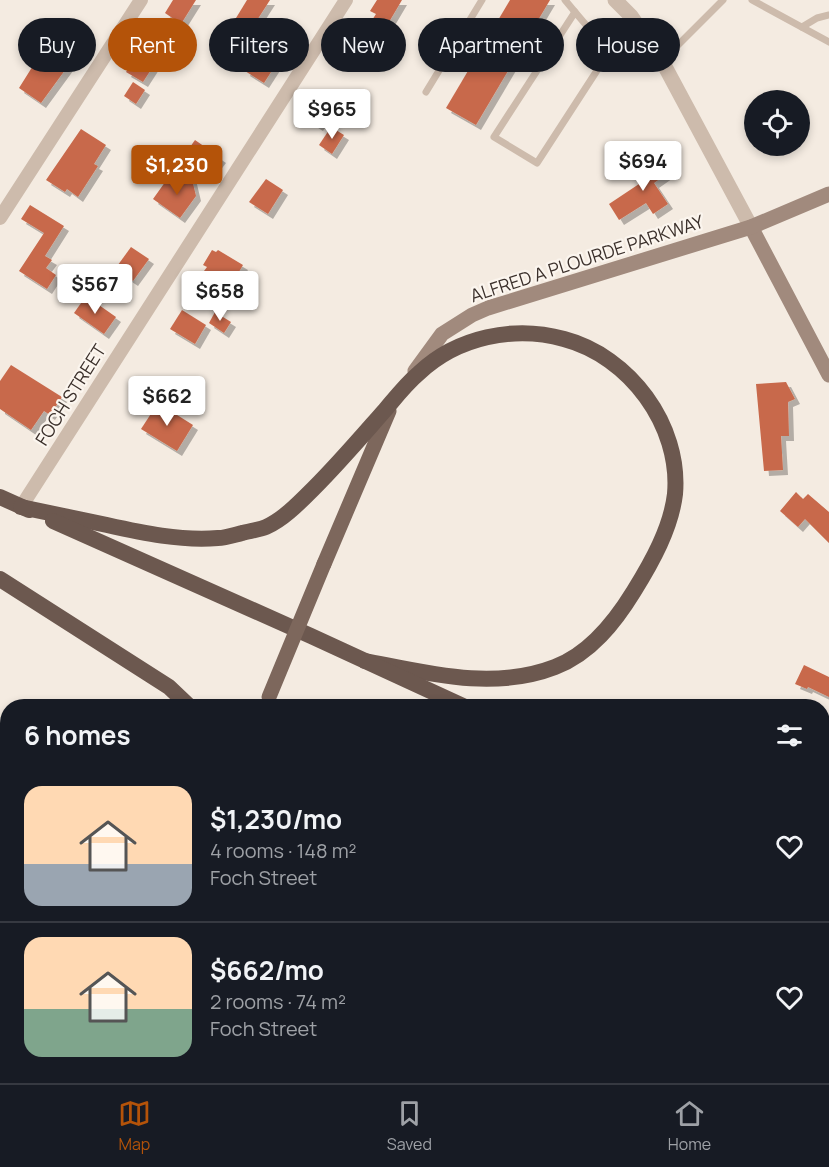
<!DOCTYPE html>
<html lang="en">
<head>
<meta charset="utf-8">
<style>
  body { margin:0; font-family:Manrope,sans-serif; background:#242831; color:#f1f3f6; height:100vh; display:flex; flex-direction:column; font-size:22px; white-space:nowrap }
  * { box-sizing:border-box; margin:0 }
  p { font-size:20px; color:#9ea1a6 }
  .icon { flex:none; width:33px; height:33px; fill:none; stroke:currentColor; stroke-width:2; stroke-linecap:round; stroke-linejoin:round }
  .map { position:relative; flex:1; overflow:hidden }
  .side { position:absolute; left:0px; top:699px; width:830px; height:384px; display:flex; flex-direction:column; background:#171b24; border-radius:24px 24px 0 0; box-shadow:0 3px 9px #0003 }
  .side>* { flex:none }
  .guide { position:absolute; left:18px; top:18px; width:794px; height:54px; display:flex; gap:12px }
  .tools { position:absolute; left:744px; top:90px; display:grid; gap:12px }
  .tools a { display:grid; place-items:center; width:66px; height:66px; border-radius:50%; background:#171b24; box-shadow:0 3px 9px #0003; font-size:30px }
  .price { position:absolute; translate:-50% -51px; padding:0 14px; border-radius:6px; background:#fff; color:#222; font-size:20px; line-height:39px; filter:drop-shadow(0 2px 3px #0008) }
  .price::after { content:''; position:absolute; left:50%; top:36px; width:18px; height:14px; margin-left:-9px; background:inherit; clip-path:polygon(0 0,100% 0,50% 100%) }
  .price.selected { background:#b45309; color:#fff }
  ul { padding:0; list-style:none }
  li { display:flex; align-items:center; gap:18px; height:150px; padding:0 24px }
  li+li { border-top:2px solid #363941 }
  li span { display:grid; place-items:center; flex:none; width:168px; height:120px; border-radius:18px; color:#555 }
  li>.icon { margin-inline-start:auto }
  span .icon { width:72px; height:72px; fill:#fffc; stroke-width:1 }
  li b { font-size:26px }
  h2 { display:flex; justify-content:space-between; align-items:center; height:72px; padding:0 24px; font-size:26px }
  .tag { padding:0 21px; border-radius:27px; background:#171b24; box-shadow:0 3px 9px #0003; font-size:21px; line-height:54px }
  .tag.selected { background:#b45309; color:#fff }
  .dock { display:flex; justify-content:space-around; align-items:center; height:84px; border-top:2px solid #363941; background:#171b24; font-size:16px; color:#9ea1a6 }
  .dock a { display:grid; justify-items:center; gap:3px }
  .dock .selected { color:#b45309 }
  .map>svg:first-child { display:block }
  .building { fill:#c8694b; filter:url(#shadow) }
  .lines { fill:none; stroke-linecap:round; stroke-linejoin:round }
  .service { stroke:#cdbbac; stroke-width:7 }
  .minor { stroke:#cdbbac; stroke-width:14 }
  .tertiary { stroke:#cdbbac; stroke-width:15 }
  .secondary { stroke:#a18a7d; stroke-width:15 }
  .primary { stroke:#7d675c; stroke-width:15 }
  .trunk { stroke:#6c584f; stroke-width:16 }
  .motorway { stroke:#5c4a42; stroke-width:18 }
  .primary-bridge { stroke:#7d675c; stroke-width:15 }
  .labels { text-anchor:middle; stroke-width:4.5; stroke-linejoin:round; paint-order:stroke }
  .street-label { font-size:18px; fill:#3b302b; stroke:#fbf5ee }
</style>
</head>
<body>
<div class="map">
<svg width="829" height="1083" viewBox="0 0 829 1083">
  <defs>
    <filter id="shadow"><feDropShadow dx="5" dy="5" stdDeviation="0" flood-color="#0004"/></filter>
  </defs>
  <rect width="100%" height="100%" fill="#f4ebe1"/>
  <g class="building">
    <polygon points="173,0 196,0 181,24 165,13"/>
    <polygon points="247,0 270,0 252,28 236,18"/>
    <polygon points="377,0 402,0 389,22 391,24 366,66 343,52 345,50 342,49 351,34 354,36 355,33 361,37 376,14 370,11"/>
    <polygon points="510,0 550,0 476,125 446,108"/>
    <polygon points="67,32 84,44 41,103 19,88 41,53 49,58"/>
    <polygon points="144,44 161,54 143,82 126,72"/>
    <polygon points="261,46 280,58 264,83 245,71"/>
    <polygon points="133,82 145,90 136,104 124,96"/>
    <polygon points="305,93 329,107 318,126 294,111"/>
    <polygon points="331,127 344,135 332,154 319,145"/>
    <polygon points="81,129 106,145 94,164 98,166 78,197 67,189 65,192 46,180"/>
    <polygon points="195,140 221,158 208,175 183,157"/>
    <polygon points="662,158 671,171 654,183 668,204 653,214 646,203 619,220 609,204 639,184 634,176"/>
    <polygon points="190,171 196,196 180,218 153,199 168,178 179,186"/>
    <polygon points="266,179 283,190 268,214 249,202"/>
    <polygon points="30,205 64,226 45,256 52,260 46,268 56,275 47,289 19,271 44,233 21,219"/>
    <polygon points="131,247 149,259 133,281 115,269"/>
    <polygon points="212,250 216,252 218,250 243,265 230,287 204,271 207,267 203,265"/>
    <polygon points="72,274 88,285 80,296 64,285"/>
    <polygon points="86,296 116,317 104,334 74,313"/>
    <polygon points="182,310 206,325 195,344 170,329"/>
    <polygon points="215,312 231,322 224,333 209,323"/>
    <polygon points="11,365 62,397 50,415 44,411 31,430 0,409 0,381"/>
    <polygon points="786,382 795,399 788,402 789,436 781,436 783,470 764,471 756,384"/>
    <polygon points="158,403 193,425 177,451 141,429"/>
    <polygon points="796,492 803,499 808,494 829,512 829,543 805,519 798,527 780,511"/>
    <polygon points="804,665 829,677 829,697 808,687 807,689 795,684"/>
  </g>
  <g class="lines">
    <g class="service">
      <polyline points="565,0 575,12"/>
      <polyline points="752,0 829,42"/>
      <polyline points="802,27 817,18 829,15"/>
      <polyline points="609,52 575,12 494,137 537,163 609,52 648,39"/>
      <polyline points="662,61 723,0"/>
      <polyline points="426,92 482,0"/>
    </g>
    <g class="minor">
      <polyline points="0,218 141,0"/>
      <polyline points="21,507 346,0"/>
      <polyline points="822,756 829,741"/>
    </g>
    <polyline class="tertiary" points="615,0 631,16 662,61 751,227"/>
    <g class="secondary">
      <polyline points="751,227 829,375"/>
      <polyline points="415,371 442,334 472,315 488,308 751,227 829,194"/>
    </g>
    <polyline class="primary" points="324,564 389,411"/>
    <g class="trunk">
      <polyline points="0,497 29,510"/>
      <path d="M21 507C50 513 78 519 107 525 143 533 180 541 218 538 226 538 234 535 242 533 249 531 259 530 266 527 284 519 300 502 314 488 339 463 362 436 385 410 396 397 406 384 419 373 457 337 514 325 564 339 629 356 681 425 675 494 671 528 652 562 634 591 615 622 590 654 555 667 493 691 427 673 365 661"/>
      <polyline points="53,521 311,636 463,706"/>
      <polyline points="0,579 169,687 189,706"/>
      <polyline points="822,874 829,877"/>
      <polyline points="822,894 829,895"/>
    </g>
    <polyline class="motorway" points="106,1083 110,1076"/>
    <polyline class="primary-bridge" points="269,697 324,564"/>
  </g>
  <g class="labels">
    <g class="street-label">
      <text transform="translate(587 259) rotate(-18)" y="6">ALFRED A PLOURDE PARKWAY</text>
      <text transform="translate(71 395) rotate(-58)" y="6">FOCH STREET</text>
    </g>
  </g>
</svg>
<div class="tools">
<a><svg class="icon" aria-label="locate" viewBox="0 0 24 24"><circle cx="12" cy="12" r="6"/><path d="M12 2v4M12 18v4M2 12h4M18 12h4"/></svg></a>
</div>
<b class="price" style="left:332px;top:140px">$965</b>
<b class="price" style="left:643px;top:192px">$694</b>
<b class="price selected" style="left:177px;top:196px">$1,230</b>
<b class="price" style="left:95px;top:315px">$567</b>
<b class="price" style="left:220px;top:322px">$658</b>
<b class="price" style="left:167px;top:427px">$662</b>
<div class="guide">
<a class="tag">Buy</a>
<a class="tag selected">Rent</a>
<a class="tag">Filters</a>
<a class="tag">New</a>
<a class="tag">Apartment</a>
<a class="tag">House</a>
</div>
<section class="side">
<h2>6 homes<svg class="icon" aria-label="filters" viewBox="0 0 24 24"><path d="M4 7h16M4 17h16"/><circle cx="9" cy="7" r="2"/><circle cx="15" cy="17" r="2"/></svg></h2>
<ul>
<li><span style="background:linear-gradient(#ffd9b3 65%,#9aa5b1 0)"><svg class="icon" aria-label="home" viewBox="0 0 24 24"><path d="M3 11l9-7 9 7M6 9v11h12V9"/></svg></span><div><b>$1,230/mo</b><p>4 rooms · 148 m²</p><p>Foch Street</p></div><svg class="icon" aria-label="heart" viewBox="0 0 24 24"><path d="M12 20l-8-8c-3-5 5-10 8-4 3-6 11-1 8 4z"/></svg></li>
<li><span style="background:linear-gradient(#ffd9b3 60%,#7fa58c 0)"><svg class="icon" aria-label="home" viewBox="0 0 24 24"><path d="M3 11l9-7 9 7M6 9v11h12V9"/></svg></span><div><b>$662/mo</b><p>2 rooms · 74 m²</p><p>Foch Street</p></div><svg class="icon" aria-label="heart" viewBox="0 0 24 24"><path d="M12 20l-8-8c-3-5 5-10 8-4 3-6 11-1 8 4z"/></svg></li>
</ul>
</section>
</div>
<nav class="dock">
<a class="selected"><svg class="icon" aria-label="map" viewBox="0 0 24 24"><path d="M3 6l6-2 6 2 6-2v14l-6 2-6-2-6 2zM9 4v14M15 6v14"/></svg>Map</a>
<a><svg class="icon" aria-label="saved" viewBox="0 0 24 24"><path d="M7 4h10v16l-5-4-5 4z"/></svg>Saved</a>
<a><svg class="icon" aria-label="home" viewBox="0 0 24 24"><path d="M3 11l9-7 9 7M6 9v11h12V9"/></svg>Home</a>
</nav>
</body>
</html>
